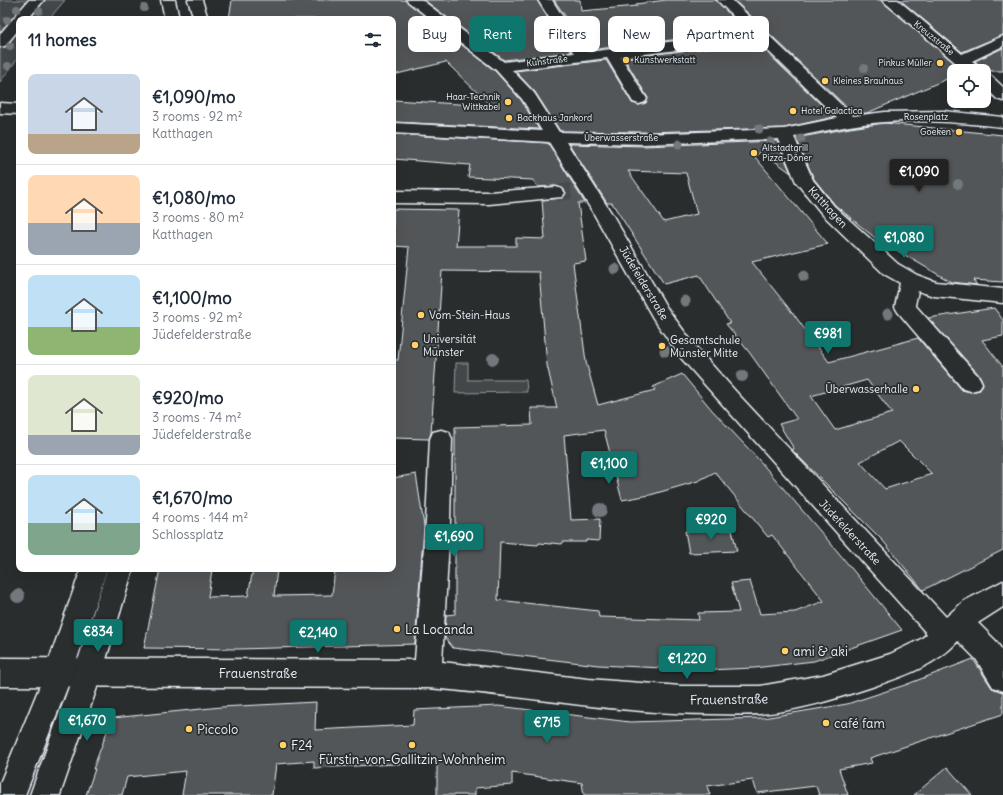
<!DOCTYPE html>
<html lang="en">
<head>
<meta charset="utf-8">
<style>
  body { margin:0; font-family:Delius,sans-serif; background:#f6f6f7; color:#1f2937; height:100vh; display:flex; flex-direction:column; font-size:15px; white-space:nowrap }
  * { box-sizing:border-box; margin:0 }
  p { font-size:13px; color:#747a83 }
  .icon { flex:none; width:22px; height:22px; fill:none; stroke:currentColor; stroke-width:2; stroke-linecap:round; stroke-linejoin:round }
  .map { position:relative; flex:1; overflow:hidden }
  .details { position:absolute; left:16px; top:16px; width:380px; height:556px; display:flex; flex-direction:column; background:#fff; border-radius:8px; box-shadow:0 4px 16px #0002 }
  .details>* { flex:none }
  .hud { position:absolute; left:408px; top:16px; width:380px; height:36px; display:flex; gap:8px }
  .buttons { position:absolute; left:947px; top:64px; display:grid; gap:8px }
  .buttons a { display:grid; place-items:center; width:44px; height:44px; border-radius:8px; background:#fff; box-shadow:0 4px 16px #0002; font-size:20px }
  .price { position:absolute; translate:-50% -34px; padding:0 9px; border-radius:4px; background:#0f766e; color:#fff; font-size:13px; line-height:26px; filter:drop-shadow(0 1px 2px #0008) }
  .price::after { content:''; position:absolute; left:50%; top:24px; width:12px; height:9px; margin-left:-6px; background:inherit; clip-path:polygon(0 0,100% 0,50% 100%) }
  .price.current { background:#222; color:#fff }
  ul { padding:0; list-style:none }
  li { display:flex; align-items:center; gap:12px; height:100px; padding:0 12px }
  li+li { border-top:1px solid #e0e1e3 }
  li span { display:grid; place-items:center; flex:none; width:112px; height:80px; border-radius:8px; color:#555 }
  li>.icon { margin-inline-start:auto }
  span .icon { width:48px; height:48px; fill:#fffc; stroke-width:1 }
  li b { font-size:17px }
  h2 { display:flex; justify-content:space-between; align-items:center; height:48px; padding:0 12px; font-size:17px }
  .chip { padding:0 14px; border-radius:8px; background:#fff; box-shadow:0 4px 16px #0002; font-size:14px; line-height:36px }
  .chip.current { background:#0f766e; color:#fff }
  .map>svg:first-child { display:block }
  .green { fill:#424648; stroke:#959ca0 }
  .building { fill:#535759; stroke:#e8f1f8; fill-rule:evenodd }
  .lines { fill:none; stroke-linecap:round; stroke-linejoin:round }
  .minor-tunnel { stroke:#464a4c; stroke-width:16; stroke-dasharray:16 8; stroke-linecap:butt }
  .minor-casing { stroke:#e8f1f8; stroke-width:3 }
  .major-casing { stroke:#e8f1f8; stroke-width:3 }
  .minor { fill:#2a2d2e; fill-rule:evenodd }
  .major { fill:#2a2d2e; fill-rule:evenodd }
  .tree { fill:#73787b }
  .poi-dot { fill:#ffd166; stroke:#2a2d2e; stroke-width:1.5 }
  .labels { text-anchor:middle; stroke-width:3.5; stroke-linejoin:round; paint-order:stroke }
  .far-street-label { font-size:9px; fill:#e8f1f8; stroke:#2a2d2e }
  .far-poi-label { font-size:9px; fill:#e8f1f8; stroke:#2a2d2e; text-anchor:start }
  .street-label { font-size:11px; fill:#e8f1f8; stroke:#2a2d2e }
  .poi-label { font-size:11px; fill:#e8f1f8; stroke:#2a2d2e; text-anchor:start }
  .near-poi-label { font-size:13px; fill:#e8f1f8; stroke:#2a2d2e; text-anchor:start }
  .near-street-label { font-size:13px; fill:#e8f1f8; stroke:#2a2d2e }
</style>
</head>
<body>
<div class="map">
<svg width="1003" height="795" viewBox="0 0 1003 795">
  <rect width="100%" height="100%" fill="#2a2d2e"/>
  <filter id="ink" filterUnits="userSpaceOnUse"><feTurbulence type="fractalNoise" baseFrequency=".025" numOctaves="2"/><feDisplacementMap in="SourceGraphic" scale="8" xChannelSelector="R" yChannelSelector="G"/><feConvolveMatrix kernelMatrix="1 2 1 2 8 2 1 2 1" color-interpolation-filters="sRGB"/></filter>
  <g filter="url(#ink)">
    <g class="green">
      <polygon points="0,0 65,0 49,19 19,19 19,57 0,82"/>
      <polygon points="456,363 468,363 468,380 526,380 527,392 455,393"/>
    </g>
    <g class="building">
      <polygon points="232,0 405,0 495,71 521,100 539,129 393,122 393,100 491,106 446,62 393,75 393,19 229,19"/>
      <polygon points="424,0 537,0 554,28 571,52 504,60"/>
      <polygon points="554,0 580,0 581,11 637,6 636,4 666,0 716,0 746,31 589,50"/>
      <polygon points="734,0 881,0 964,71 954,71 954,76 867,113 854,114"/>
      <polygon points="900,0 1003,0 1003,35 962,52"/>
      <polygon points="756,42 834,117 784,128 644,132 560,131 535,92 515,71 606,60 632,103 639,105 646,103 648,98 624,58"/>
      <polygon points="1003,48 1003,71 986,71 975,61"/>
      <polygon points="885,123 1003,135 1003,282 973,280 977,285 951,282 874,237 835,205 814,179 796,138 850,128"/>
      <path d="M393 134 548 143 585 203H578L586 261 573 263 586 362 598 405 655 390 653 387 682 374 712 410 759 460 838 552 902 630 814 661 754 668 707 670 598 665 453 648 445 638 446 615 455 614V427L532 425 531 408H557L547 365 539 272 442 271 431 433 429 439 393 438V360H398L409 247 393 246V209L459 210 456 246H516V238L545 239 542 200 562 198 566 193 563 188 556 186 538 187 533 180 468 177 470 165 393 159ZM604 430 622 500 650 495 698 481 715 472 768 537 772 535 824 601 795 612 760 614 750 581 731 583 739 612 698 613 699 620 599 617 598 611 498 600 500 542 538 545 539 543 551 544V543L562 544 563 542H586V540L599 541 600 519 571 520 564 435Z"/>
      <path d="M777 141 791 173 761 151 755 157 828 244 752 262 795 316 829 362 918 338 962 390 971 392 980 390 983 384 980 376 928 318 994 308 1003 320V336L982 340 1003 367V550L923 590 883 541 792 450 794 449 779 424 797 419 749 352 726 324 730 323 699 275 664 284 612 203H607L569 144 644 146ZM628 171 686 173 697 214 664 222ZM867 380 892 413 835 430 811 396ZM899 441 932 474 885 489 860 462Z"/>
      <polygon points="416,474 424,526 415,644 239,649 144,648 160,569 212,569 208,597 248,596 253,569 277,569 274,596 332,595 335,569 393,569 393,478"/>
      <polygon points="732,530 737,551 689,553 685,531"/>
      <polygon points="973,659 992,688 1003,692 1003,714 870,758 872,763 839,769 848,795 819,795 816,786 757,793 753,780 707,786 710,795 584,795 582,783 512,773 512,785 475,788 475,795 437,795 437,762 314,768 314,761 276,764 272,795 182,795 186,771 127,777 122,795 86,795 95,769 93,769 112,718 221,707 316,702 315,730 413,725 414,710 498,706 630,722 763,718 847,704 905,685"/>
      <polygon points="947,767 972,795 914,795"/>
    </g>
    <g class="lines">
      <polyline class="minor-tunnel" points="556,193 571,191"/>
      <defs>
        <g id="minor">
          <polygon points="29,0 44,0 28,19 19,19 19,29 5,46 0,47 0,34"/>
          <path d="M406 0H422L504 62 574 53 555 27 538 0H552L568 25 588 52 749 32 717 0H732L853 116 885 112 943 111 1003 117V127C963 123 924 119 884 122 853 124 824 131 794 137L813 180 834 206 898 264 917 275 936 282 1003 289V303L934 296 918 291 915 305 979 377 982 383 979 389 971 391 963 389 898 312 895 307 900 283 884 274 822 214 796 182 778 139 644 144 566 142 612 214 667 308 695 346 738 394 946 617 964 601 1003 581V607L978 623 996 641 1003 652V691L993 687 976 659 958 641C937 665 902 677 872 687 835 699 798 711 760 714 744 715 727 714 711 714 616 714 523 695 428 688L0 686V658L415 660 426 522 430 439 433 432 441 430 449 432 452 439 450 522 442 662 588 679 681 686H760L823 675 890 654 921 639 927 634 681 358 653 318 594 214 549 142 393 133V123L542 131 522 99 496 70ZM757 40 837 118 784 129 644 134 559 132 534 93 512 70 607 58 633 102 639 104 645 102 647 99 621 57Z"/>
          <polygon points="882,0 898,0 962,54 1003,36 1003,46 972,61 985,71 984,72 967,71 956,63"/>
          <polygon points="984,72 989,74 1003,87 1003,101 997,99 984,86"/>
          <polygon points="0,103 19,104 19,114 0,113"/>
          <polygon points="556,187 562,189 565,193 562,197 489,204 393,203 393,191 489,192"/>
        </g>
        <g id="major">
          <polygon points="161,0 175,0 179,19 165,19"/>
          <polygon points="188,0 202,0 208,19 194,19"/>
          <polygon points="81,569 107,569 69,683 25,795 0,795 0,783 41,683"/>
          <polygon points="107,569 133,569 102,673 60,795 30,795 74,673"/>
        </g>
      </defs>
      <use href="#minor" class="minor-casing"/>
      <use href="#major" class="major-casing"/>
      <use href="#minor" class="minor"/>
      <use href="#major" class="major"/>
    </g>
    <g class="tree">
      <circle cx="144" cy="8" r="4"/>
      <circle cx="17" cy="9" r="4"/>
      <circle cx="39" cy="11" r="4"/>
      <circle cx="7" cy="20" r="4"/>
      <circle cx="660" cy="43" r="4"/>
      <circle cx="644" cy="44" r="4"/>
      <circle cx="10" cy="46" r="4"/>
      <circle cx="8" cy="66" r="4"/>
      <circle cx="864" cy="68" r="4"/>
      <circle cx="759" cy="129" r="4.5"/>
      <circle cx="801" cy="139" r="4.5"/>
      <circle cx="770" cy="142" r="4.5"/>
      <circle cx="679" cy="144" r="4.5"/>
      <circle cx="958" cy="184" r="5"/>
      <circle cx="615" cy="269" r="5.5"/>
      <circle cx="804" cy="276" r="5.5"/>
      <circle cx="685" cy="301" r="5.5"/>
      <circle cx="888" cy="314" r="5.5"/>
      <circle cx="665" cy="351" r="5.5"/>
      <circle cx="493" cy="359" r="6"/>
      <circle cx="742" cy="376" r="6"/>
      <circle cx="600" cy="510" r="7"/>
      <circle cx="18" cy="596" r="7"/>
    </g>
  </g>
  <g class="poi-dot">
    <circle cx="626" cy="60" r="4"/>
    <circle cx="940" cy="63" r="4"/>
    <circle cx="825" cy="81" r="4"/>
    <circle cx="508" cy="102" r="4"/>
    <circle cx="793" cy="111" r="4"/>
    <circle cx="509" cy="118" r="4"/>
    <circle cx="959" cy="132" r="4"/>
    <circle cx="754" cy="153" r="4"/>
    <circle cx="421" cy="315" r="4"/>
    <circle cx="415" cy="345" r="4"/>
    <circle cx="662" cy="346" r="4"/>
    <circle cx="916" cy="389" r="4"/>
    <circle cx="397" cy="629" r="4"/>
    <circle cx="785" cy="651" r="4"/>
    <circle cx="826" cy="723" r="4"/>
    <circle cx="189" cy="729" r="4"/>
    <circle cx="283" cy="745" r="4"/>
    <circle cx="412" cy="745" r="4"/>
  </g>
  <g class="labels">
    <g class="far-street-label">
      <text transform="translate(934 38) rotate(39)" y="3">Kreuzstraße</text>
      <text transform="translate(547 61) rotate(-7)" y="3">Kuhstraße</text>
      <text x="926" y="120">Rosenplatz</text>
      <text x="621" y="141">Überwasserstraße</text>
    </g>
    <g class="far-poi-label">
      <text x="634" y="63">Kunstwerkstatt</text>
      <text x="932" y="66" text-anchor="end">Pinkus Müller</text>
      <text x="833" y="84">Kleines Brauhaus</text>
      <text x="500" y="100" text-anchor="end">Haar-Technik<tspan x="500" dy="10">Wittkabel</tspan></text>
      <text x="801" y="114">Hotel Galactica</text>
      <text x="517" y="121">Backhaus Jankord</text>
      <text x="951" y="135" text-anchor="end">Goeken</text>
      <text x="762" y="151">Altstadtgrill<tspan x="762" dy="10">Pizza-Döner</tspan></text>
    </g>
    <g class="street-label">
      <text transform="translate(828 207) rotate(47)" y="4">Katthagen</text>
      <text transform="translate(644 283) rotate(59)" y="4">Jüdefelderstraße</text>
      <text transform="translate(850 532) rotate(47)" y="4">Jüdefelderstraße</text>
    </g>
    <g class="poi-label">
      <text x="429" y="319">Vom-Stein-Haus</text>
      <text x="423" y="343">Universität<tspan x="423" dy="13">Münster</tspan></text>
      <text x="670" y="344">Gesamtschule<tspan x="670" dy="13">Münster Mitte</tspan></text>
      <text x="908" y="393" text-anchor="end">Überwasserhalle</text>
    </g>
    <g class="near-poi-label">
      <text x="405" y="634">La Locanda</text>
      <text x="793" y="656">ami &amp; aki</text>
      <text x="834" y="728">café fam</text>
      <text x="197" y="734">Piccolo</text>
      <text x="291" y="750">F24</text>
      <text x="412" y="764" text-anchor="middle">Fürstin-von-Gallitzin-Wohnheim</text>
    </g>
    <g class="near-street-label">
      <text x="258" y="678">Frauenstraße</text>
      <text transform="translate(729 699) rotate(-1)" y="5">Frauenstraße</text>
    </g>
  </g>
</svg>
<div class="buttons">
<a><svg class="icon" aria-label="locate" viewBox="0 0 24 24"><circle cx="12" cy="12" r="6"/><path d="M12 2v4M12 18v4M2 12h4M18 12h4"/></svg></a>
</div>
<b class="price current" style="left:919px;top:193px">€1,090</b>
<b class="price" style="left:904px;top:259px">€1,080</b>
<b class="price" style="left:828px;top:355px">€981</b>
<b class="price" style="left:609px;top:485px">€1,100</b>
<b class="price" style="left:711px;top:541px">€920</b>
<b class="price" style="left:454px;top:558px">€1,690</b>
<b class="price" style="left:98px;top:653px">€834</b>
<b class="price" style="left:318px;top:654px">€2,140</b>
<b class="price" style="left:687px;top:680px">€1,220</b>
<b class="price" style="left:87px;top:742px">€1,670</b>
<b class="price" style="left:547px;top:744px">€715</b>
<div class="hud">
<a class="chip">Buy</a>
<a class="chip current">Rent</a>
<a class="chip">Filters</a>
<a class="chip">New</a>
<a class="chip">Apartment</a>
</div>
<section class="details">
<h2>11 homes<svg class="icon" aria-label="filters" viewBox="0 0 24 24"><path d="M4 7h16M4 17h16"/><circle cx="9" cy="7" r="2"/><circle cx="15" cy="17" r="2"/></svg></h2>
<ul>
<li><span style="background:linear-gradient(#c9d6e8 75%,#b9a48a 0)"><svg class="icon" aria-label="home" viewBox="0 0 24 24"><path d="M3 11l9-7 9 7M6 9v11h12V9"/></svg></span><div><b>€1,090/mo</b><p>3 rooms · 92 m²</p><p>Katthagen</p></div></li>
<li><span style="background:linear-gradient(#ffd9b3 60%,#9aa5b1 0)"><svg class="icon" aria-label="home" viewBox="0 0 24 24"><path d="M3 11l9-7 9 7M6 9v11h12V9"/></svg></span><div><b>€1,080/mo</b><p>3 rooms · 80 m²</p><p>Katthagen</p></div></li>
<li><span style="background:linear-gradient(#bfe0f5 65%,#8fb573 0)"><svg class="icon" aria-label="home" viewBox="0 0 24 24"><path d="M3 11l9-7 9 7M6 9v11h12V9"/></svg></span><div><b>€1,100/mo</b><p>3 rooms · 92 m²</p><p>Jüdefelderstraße</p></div></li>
<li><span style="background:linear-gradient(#dfe7d0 75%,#9aa5b1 0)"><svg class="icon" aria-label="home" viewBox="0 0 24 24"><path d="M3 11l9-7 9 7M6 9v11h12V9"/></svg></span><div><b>€920/mo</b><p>3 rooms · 74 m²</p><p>Jüdefelderstraße</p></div></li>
<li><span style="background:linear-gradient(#bfe0f5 60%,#7fa58c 0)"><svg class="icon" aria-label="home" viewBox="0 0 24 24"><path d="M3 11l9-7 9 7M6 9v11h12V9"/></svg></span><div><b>€1,670/mo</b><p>4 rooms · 144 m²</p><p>Schlossplatz</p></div></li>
</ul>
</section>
</div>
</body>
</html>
